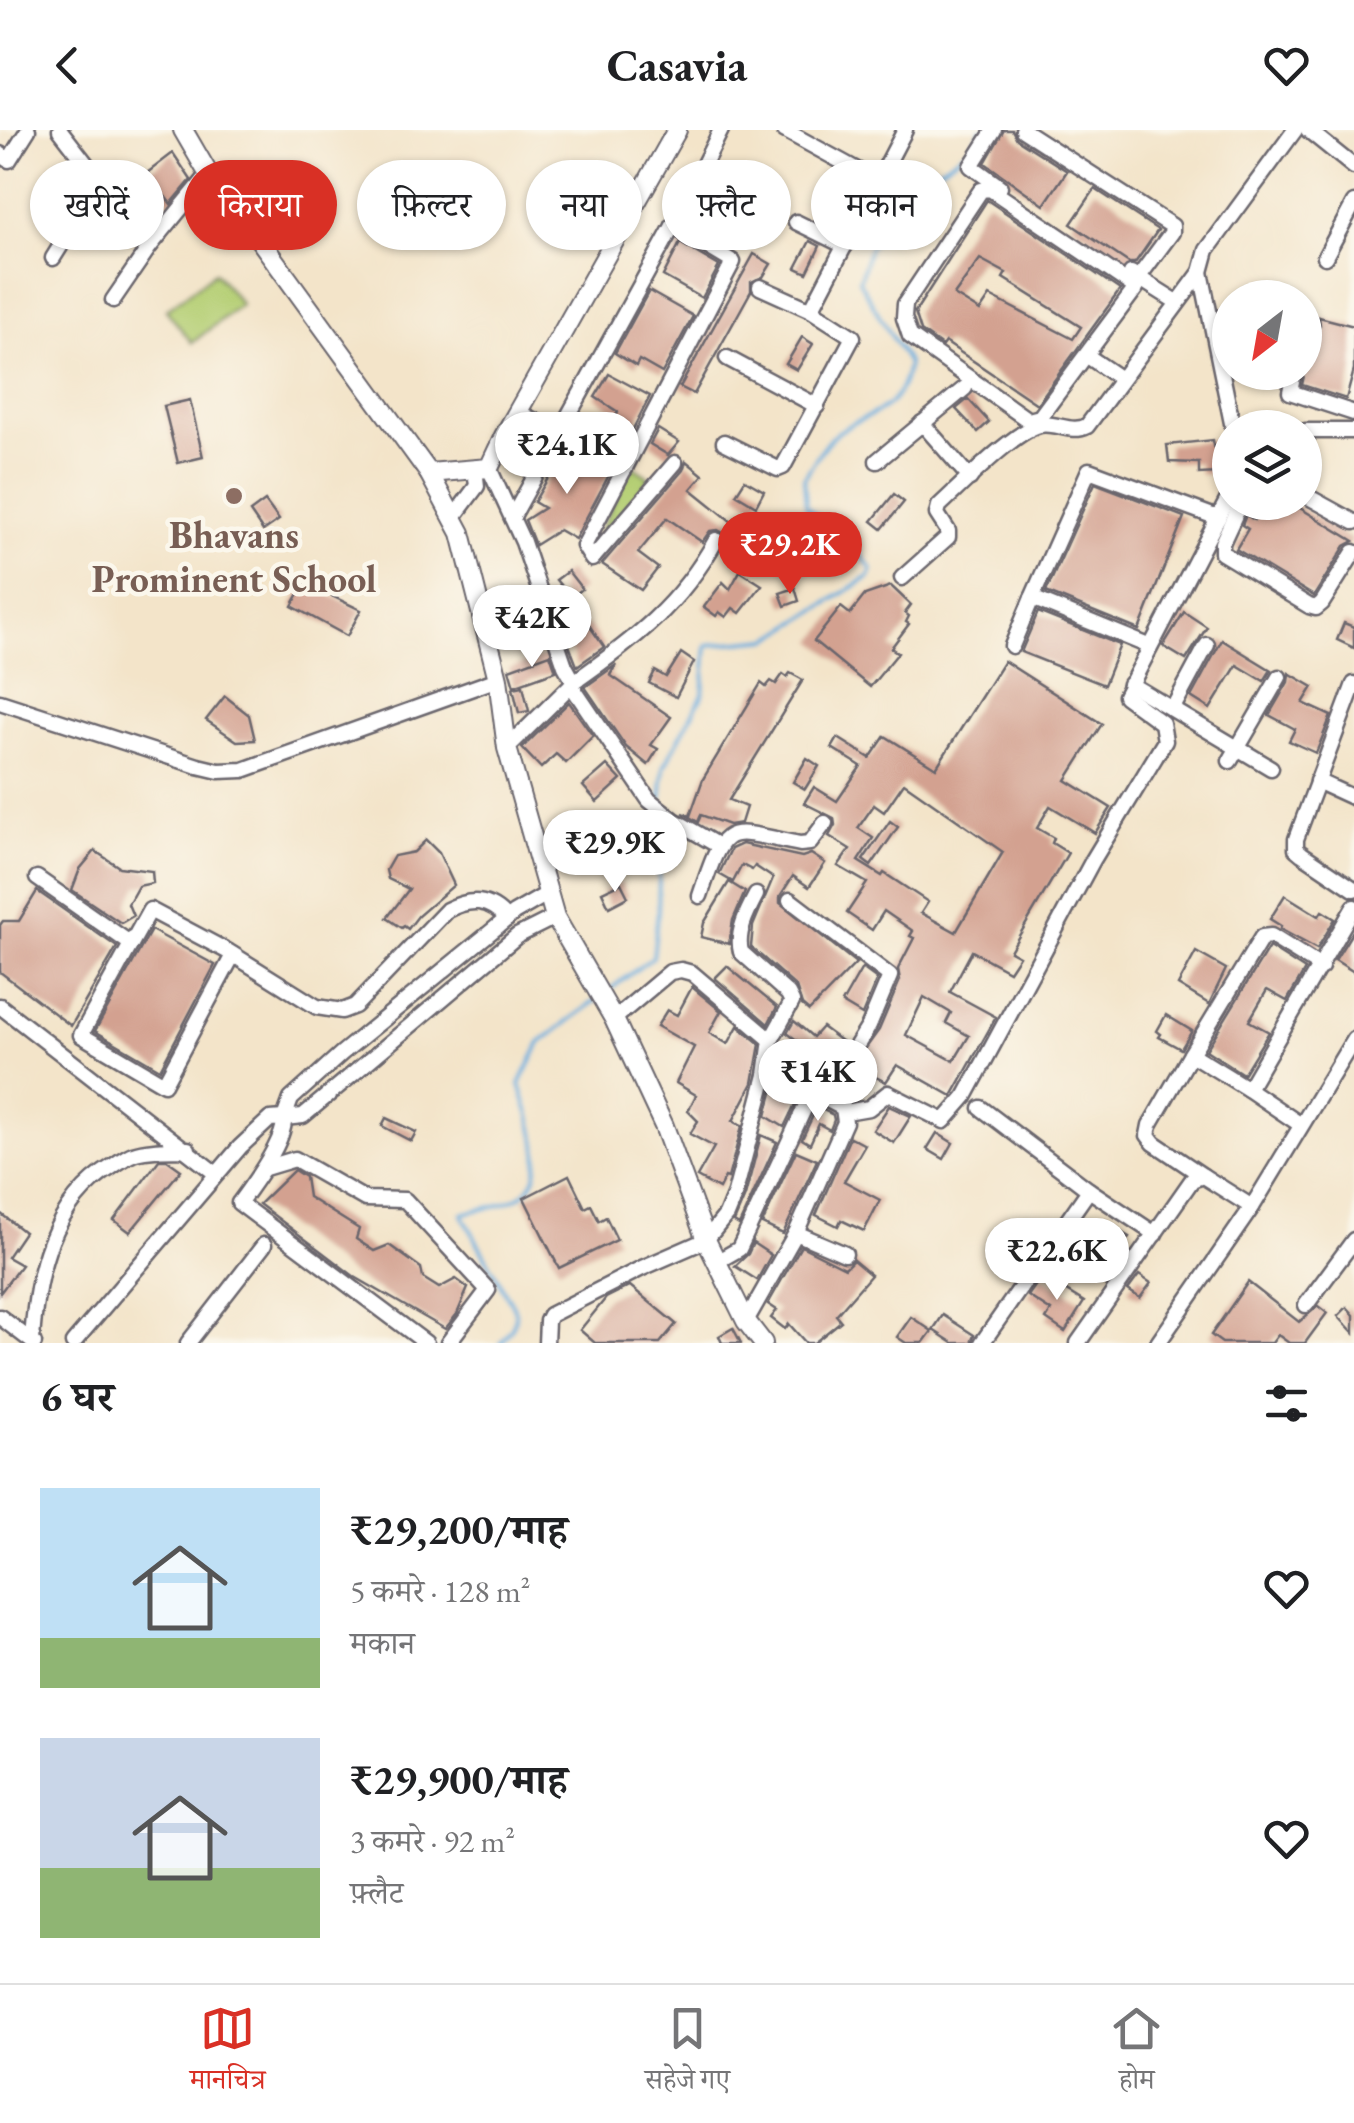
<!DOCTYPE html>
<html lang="hi">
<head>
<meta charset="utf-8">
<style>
  body { margin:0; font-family:"EB Garamond","Noto Serif Devanagari",serif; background:#f6f6f6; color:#202124; height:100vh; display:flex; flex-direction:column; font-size:38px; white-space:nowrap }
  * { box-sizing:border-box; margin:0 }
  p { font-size:32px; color:#757577 }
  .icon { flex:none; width:55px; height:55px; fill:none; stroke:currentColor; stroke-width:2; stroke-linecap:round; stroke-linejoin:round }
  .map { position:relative; height:1213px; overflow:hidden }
  .drawer { display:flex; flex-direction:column; background:#fff; flex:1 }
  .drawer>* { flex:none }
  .hud { position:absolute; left:30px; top:30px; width:1295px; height:90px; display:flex; gap:20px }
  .needle { width:65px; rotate:211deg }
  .controls { position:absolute; left:1212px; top:150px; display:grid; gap:20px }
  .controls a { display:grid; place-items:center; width:110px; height:110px; border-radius:50%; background:#fff; box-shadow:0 2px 8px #0004; font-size:50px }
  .price { position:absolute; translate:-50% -85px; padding:0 22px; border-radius:35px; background:#fff; color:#222; font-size:32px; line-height:65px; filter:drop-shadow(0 2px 5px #0008) }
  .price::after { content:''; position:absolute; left:50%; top:60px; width:30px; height:22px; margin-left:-15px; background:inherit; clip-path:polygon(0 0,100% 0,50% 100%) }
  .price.current { background:#d93025; color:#fff }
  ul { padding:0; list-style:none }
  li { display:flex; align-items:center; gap:30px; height:250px; padding:0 40px }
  li span { display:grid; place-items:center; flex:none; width:280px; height:200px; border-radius:0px; color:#555 }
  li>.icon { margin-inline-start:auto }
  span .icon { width:120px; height:120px; fill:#fffc; stroke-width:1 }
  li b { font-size:42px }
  h2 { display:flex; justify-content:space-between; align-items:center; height:120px; padding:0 40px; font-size:42px }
  .tag { padding:0 35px; border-radius:45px; background:#fff; box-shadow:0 2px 8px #0004; font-size:35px; line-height:90px }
  .tag.current { background:#d93025; color:#fff }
  header { display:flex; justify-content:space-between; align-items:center; height:130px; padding:0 40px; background:#fff; font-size:45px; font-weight:700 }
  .dock { display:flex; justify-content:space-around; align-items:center; height:140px; border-top:2px solid #e0e0e0; background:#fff; font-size:28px; color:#757577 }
  .dock a { display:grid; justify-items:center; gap:5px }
  .dock .current { color:#d93025 }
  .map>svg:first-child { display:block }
  .green { fill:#b5cf75; stroke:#6c7858; stroke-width:2.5 }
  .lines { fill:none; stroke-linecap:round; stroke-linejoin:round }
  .stream { stroke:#69adde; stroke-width:4 }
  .building { fill:#d3a190; fill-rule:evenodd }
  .minor-casing { stroke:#6b666d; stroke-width:19 }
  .tertiary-casing { stroke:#6b666d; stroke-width:22 }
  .minor { stroke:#fff; stroke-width:14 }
  .tertiary { stroke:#fff; stroke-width:18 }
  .education-dot { fill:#8d6e63; stroke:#fbf7ec; stroke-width:4 }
  .labels { text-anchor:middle; stroke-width:9; stroke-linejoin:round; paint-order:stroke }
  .education-label { font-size:38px; font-weight:bold; fill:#785e54; stroke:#fbf7ec }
</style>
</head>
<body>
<header><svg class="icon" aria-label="back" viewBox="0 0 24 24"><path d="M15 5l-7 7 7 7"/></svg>Casavia<svg class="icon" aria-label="heart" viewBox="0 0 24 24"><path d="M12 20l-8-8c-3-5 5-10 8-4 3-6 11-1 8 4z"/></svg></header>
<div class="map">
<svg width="1354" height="1213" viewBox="0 0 1354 1213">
  <rect width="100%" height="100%" fill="#fbf7ec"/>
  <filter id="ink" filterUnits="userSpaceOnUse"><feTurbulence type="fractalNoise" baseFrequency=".01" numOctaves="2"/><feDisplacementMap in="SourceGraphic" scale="20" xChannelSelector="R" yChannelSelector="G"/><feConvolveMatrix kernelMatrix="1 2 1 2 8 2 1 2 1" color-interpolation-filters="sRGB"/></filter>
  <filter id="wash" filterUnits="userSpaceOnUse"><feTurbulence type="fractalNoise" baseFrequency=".0048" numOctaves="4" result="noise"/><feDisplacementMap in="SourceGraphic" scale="40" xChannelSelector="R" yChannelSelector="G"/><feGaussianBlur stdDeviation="2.25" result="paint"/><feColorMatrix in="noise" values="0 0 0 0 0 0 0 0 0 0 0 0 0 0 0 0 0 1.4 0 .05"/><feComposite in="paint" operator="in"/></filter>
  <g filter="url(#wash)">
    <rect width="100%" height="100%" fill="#f3e4c9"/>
    <g class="green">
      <polygon points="215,142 241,174 192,213 166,180"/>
      <polygon points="631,335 650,348 594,414"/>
    </g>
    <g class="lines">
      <g class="stream">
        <path d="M661 673 664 637 703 564 707 515 770 509 869 447 872 439 849 411 806 376 804 348C813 334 824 312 837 303 875 277 898 287 908 234L859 151 870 116 912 75 937 40 971 18 981 0"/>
        <polyline points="604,864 653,827 658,781 661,688"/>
        <path d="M501 1213 513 1196 516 1182 462 1084C478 1079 500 1077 515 1069 557 1048 529 987 520 954L540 913 596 870"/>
      </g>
    </g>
    <g id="blocks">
      <g class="building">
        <polygon points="1004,0 1012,0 1017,9 1067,41 1044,75 985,33"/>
        <polygon points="173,23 191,50 171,74 147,43"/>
        <polygon points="1095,59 1158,100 1135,133 1129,133 1071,94"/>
        <polygon points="705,64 728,76 718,95 694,83"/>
        <path d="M987 70 1120 160 1037 274 945 212 942 216 921 201 915 182ZM980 129 1006 143 1003 148 1081 197 1073 209 990 166 980 181 954 165Z"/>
        <polygon points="810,111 820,116 807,143 796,138"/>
        <polygon points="680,113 719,136 702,168 663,146"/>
        <polygon points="754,124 771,134 763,147 751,152 751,161 694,264 680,257"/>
        <polygon points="649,161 693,186 662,243 639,230 636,236 615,223"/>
        <polygon points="1319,187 1354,196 1354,240 1346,269 1302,255 1310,217 1320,195"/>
        <polygon points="802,207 813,214 797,240 786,234"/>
        <polygon points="609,244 650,266 620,324 576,301 582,290 606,305 618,282 595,267"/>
        <polygon points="968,269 989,292 978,302 956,279"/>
        <polygon points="190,270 203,327 178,333 164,276"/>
        <polygon points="658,299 679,312 668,325 650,314"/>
        <polygon points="1213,310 1219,343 1199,344 1199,333 1169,332 1167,315"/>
        <polygon points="565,319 610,343 575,409 559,400 535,415 525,390 544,378 534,372"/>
        <polygon points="686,331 703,345 691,359 732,392 735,388 755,400 745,416 718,400 710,401 702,412 667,388 638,423 658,438 641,460 602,434 683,340"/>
        <polygon points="745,350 764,361 756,376 736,364"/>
        <polygon points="1095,353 1184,387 1139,500 1046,462"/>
        <polygon points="894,364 904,372 882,399 872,391"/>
        <polygon points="265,371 279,390 263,401 250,382"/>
        <polygon points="1264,372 1290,372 1354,411 1345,416 1314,466 1236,419 1248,399 1242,395 1246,385 1254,390"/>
        <polygon points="803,401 836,427 827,440 793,414"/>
        <polygon points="568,441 582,459 566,472 558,460 562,457 556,450"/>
        <polygon points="740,441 762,455 740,483 733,478 726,487 719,482 716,486 704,477 723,452 730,459"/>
        <polygon points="305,453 361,480 347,506 292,476"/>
        <polygon points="891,456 911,475 905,483 909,486 906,492 909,494 891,518 898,523 870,557 814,511 841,477 850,484 865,465"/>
        <polygon points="795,458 799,471 785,476 780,463"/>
        <polygon points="1038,482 1120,515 1104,555 1021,522"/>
        <polygon points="1184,482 1207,497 1186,530 1163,516"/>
        <polygon points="1344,493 1354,497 1354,518 1337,510"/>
        <polygon points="589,495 604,517 577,536 567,510"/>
        <polygon points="1222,510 1271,540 1264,551 1237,535 1210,579 1191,567"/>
        <polygon points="681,523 694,532 676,567 649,553 655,541 666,547"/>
        <polygon points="550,524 556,541 514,556 509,539"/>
        <path d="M1004 531 1102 594 1066 650 1111 678 1095 703 1050 676 1037 698 1054 708 1052 713 1068 723 1010 821 1019 826 1009 841 972 821 950 862 996 887 952 966 897 935 886 952 853 936 879 900 900 850 898 839 914 808 910 806 913 801 884 781 872 800 847 783 867 753 838 736 850 719 829 706 835 695 834 688 804 673 814 657 837 671 861 636 832 618 838 608 870 628 885 606 936 638ZM904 653 1003 722 956 802 921 783 928 772 884 743 882 746 858 731 873 708 858 698 874 675 884 682ZM924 867 951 883 946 893 969 906 954 931 906 905Z"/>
        <polygon points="616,535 610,545 671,587 651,615 658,619 648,635 626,617 585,557"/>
        <polygon points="790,543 803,550 729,670 746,677 741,693 729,695 701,685 698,692 683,683 690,686 703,649 761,553 766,557 771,551 776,554 783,544 787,547"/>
        <polygon points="1289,543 1313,557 1303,573 1331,586 1316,623 1289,611 1295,599 1269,585 1288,552"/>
        <polygon points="523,556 529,581 519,583 513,558"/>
        <polygon points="225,566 249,585 255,610 237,611 206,590"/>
        <polygon points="569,572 593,606 566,633 556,624 541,638 522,618"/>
        <polygon points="807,628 819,636 805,659 793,652"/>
        <polygon points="607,635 621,650 597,672 583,656"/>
        <polygon points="890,691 898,697 871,736 863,730"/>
        <polygon points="426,710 439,723 454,755 418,786 408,799 404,796 402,798 387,788 409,759 388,749 386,740 394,726 414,722"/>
        <polygon points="742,714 802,727 811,724 825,733 809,757 793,746 780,766 780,773 856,833 809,881 802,875 796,857 751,817 753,796 773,748 755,736 752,740 742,735 733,752 719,744 731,719"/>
        <polygon points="95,721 119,737 152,741 153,753 138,756 128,774 133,786 121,793 72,760 80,739"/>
        <polygon points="729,752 745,762 733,790 729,814 701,807 704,793"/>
        <polygon points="621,753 628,767 609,777 602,762"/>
        <polygon points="37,761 117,817 71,896 0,842 0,795 3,791 19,791"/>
        <polygon points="1285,765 1319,786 1322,781 1335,789 1317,819 1280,799 1281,796 1270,789"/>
        <polygon points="151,800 215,835 160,939 95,901"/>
        <polygon points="1353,801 1354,802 1354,842 1335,830"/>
        <polygon points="1269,817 1305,840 1287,871 1267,860 1249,891 1269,902 1243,944 1206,920"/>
        <polygon points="1196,822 1226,839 1209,874 1178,855"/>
        <polygon points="727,836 777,877 768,894 715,848"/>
        <polygon points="862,838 877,849 862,885 842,873"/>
        <polygon points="692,857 721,881 709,903 728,914 738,896 760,914 753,953 733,991 742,996 728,1048 725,1047 719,1059 697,1047 714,1017 690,1004 698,991 688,981 696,965 676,953 694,917 657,896 667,880 677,885"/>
        <polygon points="1166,885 1192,901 1181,919 1159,907 1161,904 1157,901"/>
        <polygon points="794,891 813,907 822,897 845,914 827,932 787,903"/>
        <polygon points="773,959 798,968 784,997 766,986"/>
        <polygon points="889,976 911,986 894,1013 873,1000"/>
        <polygon points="817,977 833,985 834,990 830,1000 819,994 810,1014 802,1009"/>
        <polygon points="386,988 416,1002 411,1011 382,996"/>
        <polygon points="937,1003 953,1013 944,1029 927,1019"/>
        <polygon points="761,1005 777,1012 739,1095 734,1092 745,1066"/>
        <polygon points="850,1007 865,1015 844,1051 880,1070 864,1101 841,1090 838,1096 816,1085"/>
        <polygon points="796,1021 817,1030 783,1104 762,1094"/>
        <polygon points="159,1030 167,1030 181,1040 130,1102 114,1090"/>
        <polygon points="294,1040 305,1047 308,1067 359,1099 356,1109 374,1121 389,1115 421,1138 423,1148 439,1158 456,1149 468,1158 457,1184 445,1199 355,1147 259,1074"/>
        <polygon points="569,1045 585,1078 591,1075 599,1091 606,1087 617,1110 559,1138 524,1068"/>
        <polygon points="0,1083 24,1102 7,1127 21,1135 0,1163"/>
        <polygon points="1104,1092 1129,1107 1119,1122 1095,1107"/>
        <polygon points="753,1113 771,1125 757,1150 735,1136 748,1124"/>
        <polygon points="801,1116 845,1138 853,1130 871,1145 836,1185 841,1191 814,1213 806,1213 789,1194 785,1199 771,1188 777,1180 768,1174"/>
        <polygon points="1139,1145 1151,1153 1140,1168 1128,1160"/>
        <polygon points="1042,1146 1084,1172 1065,1202 1046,1189 1051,1181 1028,1166"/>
        <polygon points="1248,1152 1299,1192 1318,1176 1327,1183 1305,1213 1289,1213 1278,1205 1272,1213 1222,1213 1211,1205"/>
        <polygon points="630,1156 676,1194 660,1213 595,1213 580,1200 606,1168"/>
        <polygon points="1347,1177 1354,1185 1354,1203 1338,1186"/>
        <polygon points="943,1185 974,1205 971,1213 953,1213 933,1200"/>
        <polygon points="911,1187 932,1201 923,1213 906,1213 897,1207"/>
        <polygon points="733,1198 741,1213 722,1213 719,1206"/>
      </g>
    </g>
  </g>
  <g filter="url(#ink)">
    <use href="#blocks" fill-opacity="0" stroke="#6b666d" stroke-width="2.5"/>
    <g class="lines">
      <defs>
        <g id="minor">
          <polyline points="60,0 150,116 113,170"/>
          <polyline points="784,0 879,52"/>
          <polyline points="994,0 971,36 1000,57"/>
          <polyline points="1023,0 1172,96 1172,102 1138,148"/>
          <polyline points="1308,0 1354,37"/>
          <polyline points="0,24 9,30 28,0"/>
          <polyline points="796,92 845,116"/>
          <polyline points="673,96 733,132 584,416 592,429 675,333"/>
          <polyline points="150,116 209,44"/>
          <polyline points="1325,127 1354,73"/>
          <polyline points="53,128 101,51"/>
          <polyline points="1201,142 1233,298"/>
          <polyline points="1131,143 1177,172"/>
          <polyline points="760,157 811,180"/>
          <polyline points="1305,208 1310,192"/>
          <polyline points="1086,225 1040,287 1028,290 910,206 904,188 905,174 981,60 990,59 1136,158 1086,225 1121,249"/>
          <polyline points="727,228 817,276"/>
          <polyline points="1294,242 1290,262 1354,283"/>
          <polyline points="518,282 625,339"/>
          <polyline points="922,293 970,348"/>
          <polyline points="1305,301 1354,301"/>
          <polyline points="724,312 778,339 783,337 853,207 811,180 905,0"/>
          <polyline points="877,331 965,258"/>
          <polyline points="489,338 523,412 565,536 574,552 571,555 649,670 674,690 717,715"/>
          <polyline points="1305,365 1354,392"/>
          <polyline points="1241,372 1222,413 1222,423 1309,476 1316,478 1322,473 1354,422"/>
          <polyline points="453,388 477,356 475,339"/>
          <polyline points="512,388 673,96 721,0"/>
          <path d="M902 448 948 407V401L937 384 939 376C960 357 1014 301 1040 295 1056 292 1072 304 1087 296L1201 142 1207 120 1295 0"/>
          <polyline points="1032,468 1089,340 1218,388"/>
          <polyline points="1012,516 1032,468 1149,516"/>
          <path d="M574 552C634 510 680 475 716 410"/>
          <polyline points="1130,554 1271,638"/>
          <polyline points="1354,554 1296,709 1296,719 1302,724 1354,759"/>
          <polyline points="0,572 198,636 219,641 243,640 498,549"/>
          <polyline points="1173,578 1207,515"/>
          <polyline points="507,618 571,555"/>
          <polyline points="1230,631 1279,547"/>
          <polyline points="1317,651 1354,668"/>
          <polyline points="37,748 131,814 81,905 164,954 233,825"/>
          <polyline points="547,764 514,783 342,923 291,969 284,988 303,986 517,806 555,787"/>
          <path d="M700 766C726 689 724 699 800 714L810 713 825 693"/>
          <path d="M131 814 150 780 229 822 317 877 342 881 355 876 447 780C470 768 489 768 507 789"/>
          <polyline points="1321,837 1271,806 1262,807 1191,924 1248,959 1354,777"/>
          <polyline points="0,876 215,1043"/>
          <polyline points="614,889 670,842 681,840 692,843 771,910"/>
          <polyline points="1191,924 1150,995 1148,1005 1154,1013 1203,1046"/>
          <polyline points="1248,959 1301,995"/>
          <polyline points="981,978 1089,1060 982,1213"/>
          <polyline points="846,982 869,978 888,963 944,991 965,967 1093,730 1165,611 1162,593 1125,566 1230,365"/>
          <polyline points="265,1038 295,1029 365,1069 405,1070 488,1160 448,1213"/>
          <polyline points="1089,1060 1155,1104"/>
          <polyline points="796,1103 845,1124"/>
          <polyline points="718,1131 739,1119 812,962 854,920 869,896 890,846 790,770"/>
          <polyline points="1306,1175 1354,1110"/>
          <polyline points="0,1187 34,1213"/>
          <polyline points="746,1191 796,1103 845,992 843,978 812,962 766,945"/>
          <path d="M32 1211C36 1143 51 1074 113 1036 119 1032 127 1026 133 1024 149 1018 171 1020 188 1019"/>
          <path d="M73 1213 240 1017 270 989 284 988C286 1010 253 1054 239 1073L426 1213"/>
          <polyline points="188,1213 264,1115"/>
          <path d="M546 1213 547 1191 550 1185 642 1138 706 1110 726 1085 735 1063 766 945 771 910 792 872 788 864 741 822C736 803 747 782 756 765"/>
          <polyline points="1078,1213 1192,1050 1203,1046 1252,1077"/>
          <polyline points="1158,1213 1252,1077 1354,909"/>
        </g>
        <g id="tertiary">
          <polyline points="183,0 212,50 259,109 429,343 461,403 498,549 507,618 555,787 614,889 664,996 706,1110 746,1191 763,1213"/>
          <polyline points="429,343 489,338 504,306 677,0"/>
        </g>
      </defs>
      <use href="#minor" class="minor-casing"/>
      <use href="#tertiary" class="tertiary-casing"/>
      <use href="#minor" class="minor"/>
      <use href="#tertiary" class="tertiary"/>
    </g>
  </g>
  <circle class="education-dot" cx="234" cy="366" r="10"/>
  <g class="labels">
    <g class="education-label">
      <text x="234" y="418">Bhavans<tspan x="234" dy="44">Prominent School</tspan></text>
    </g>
  </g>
</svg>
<div class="controls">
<a><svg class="needle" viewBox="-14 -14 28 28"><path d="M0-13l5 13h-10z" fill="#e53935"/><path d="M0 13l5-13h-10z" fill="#757577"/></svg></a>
<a><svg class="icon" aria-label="layers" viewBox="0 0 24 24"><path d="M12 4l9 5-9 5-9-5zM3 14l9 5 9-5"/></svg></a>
</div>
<b class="price" style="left:567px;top:367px">₹24.1K</b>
<b class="price current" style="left:790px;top:467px">₹29.2K</b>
<b class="price" style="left:532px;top:540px">₹42K</b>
<b class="price" style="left:615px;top:765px">₹29.9K</b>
<b class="price" style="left:818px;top:994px">₹14K</b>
<b class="price" style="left:1057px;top:1173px">₹22.6K</b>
<div class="hud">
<a class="tag">खरीदें</a>
<a class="tag current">किराया</a>
<a class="tag">फ़िल्टर</a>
<a class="tag">नया</a>
<a class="tag">फ़्लैट</a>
<a class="tag">मकान</a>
</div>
</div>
<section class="drawer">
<h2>6 घर<svg class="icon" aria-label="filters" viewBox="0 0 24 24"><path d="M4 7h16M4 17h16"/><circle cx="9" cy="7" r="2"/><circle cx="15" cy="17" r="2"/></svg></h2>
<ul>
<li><span style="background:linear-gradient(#bfe0f5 75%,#8fb573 0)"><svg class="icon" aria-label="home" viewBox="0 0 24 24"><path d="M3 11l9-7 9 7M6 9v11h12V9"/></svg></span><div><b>₹29,200/माह</b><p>5 कमरे · 128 m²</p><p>मकान</p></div><svg class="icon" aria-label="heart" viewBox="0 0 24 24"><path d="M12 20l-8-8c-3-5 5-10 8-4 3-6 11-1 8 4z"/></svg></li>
<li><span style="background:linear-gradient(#c9d6e8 65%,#8fb573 0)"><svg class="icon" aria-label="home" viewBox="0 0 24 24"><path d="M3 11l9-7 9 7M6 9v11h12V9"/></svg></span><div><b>₹29,900/माह</b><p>3 कमरे · 92 m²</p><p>फ़्लैट</p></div><svg class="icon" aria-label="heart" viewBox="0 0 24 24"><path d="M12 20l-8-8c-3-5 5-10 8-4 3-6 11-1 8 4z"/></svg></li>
</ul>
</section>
<nav class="dock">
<a class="current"><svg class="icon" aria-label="map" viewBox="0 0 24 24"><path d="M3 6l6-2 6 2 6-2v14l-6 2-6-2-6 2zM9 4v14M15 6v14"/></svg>मानचित्र</a>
<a><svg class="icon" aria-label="saved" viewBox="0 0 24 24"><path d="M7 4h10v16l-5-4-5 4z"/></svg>सहेजे गए</a>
<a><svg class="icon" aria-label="home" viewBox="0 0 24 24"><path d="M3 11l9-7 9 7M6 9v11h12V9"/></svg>होम</a>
</nav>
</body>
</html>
